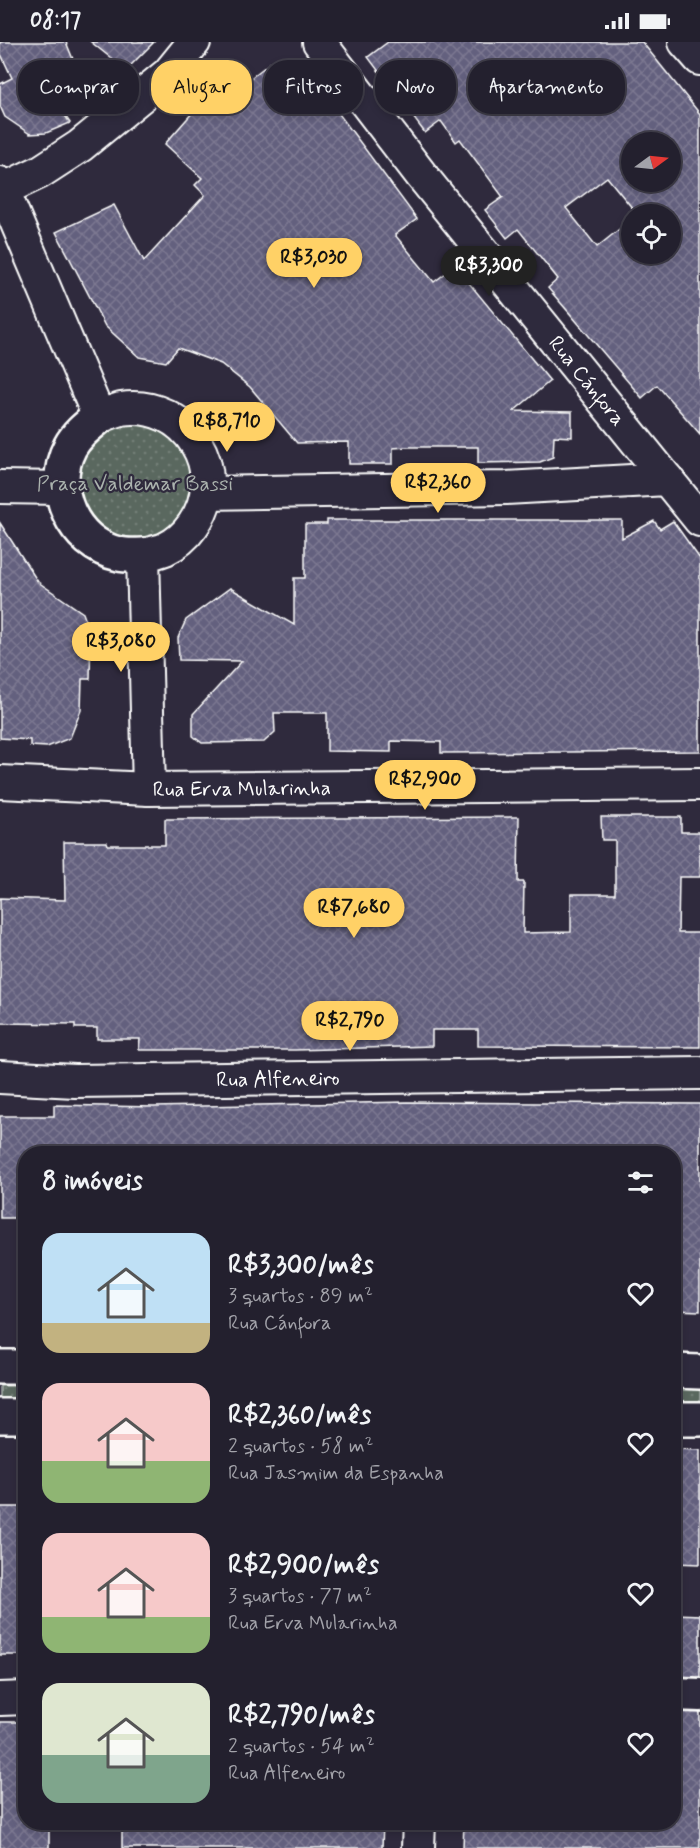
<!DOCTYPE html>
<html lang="pt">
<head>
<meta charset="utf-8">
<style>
  body { margin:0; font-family:Mynerve,sans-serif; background:#2b2836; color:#f1f3f6; height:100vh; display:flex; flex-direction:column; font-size:22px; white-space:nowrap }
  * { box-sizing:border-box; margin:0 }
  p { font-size:20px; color:#a3a3aa }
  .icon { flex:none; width:33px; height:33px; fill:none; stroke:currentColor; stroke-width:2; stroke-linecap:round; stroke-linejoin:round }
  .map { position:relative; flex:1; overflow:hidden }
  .panel { position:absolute; left:18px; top:1104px; width:663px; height:684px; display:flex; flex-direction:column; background:#23202e; border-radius:24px; box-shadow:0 3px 9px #0003,0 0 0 2px #403e4a }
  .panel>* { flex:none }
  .guide { position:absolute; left:18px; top:18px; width:664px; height:54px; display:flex; gap:12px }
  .needle { width:39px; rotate:75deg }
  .buttons { position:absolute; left:621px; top:90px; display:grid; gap:12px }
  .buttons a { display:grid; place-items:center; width:60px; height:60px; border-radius:50%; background:#23202e; box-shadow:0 3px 9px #0003,0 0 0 2px #403e4a; font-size:30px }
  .price { position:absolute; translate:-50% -51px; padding:0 14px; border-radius:21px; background:#ffd166; color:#111; font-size:20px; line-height:39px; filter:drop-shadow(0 2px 3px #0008) }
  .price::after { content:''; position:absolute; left:50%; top:36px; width:18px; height:14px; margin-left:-9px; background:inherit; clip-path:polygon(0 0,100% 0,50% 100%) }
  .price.on { background:#222; color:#fff }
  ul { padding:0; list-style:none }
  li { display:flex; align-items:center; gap:18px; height:150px; padding:0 24px }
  li span { display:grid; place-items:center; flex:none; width:168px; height:120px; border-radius:18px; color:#555 }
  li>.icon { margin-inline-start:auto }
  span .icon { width:72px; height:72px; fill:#fffc; stroke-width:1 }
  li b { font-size:26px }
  h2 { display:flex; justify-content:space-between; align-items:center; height:72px; padding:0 24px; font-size:26px }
  .tag { padding:0 21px; border-radius:24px; background:#23202e; box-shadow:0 3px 9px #0003,0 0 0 2px #403e4a; font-size:21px; line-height:54px }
  .tag.on { background:#ffd166; color:#111 }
  .status { display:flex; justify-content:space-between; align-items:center; height:42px; padding:0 30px; background:#23202e; direction:ltr }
  .status svg { height:16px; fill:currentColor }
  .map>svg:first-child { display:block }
  .grass { fill:url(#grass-dots); stroke:#acb4af; stroke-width:1.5 }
  .building { fill:url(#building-cross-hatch); stroke:#fff; stroke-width:1.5; fill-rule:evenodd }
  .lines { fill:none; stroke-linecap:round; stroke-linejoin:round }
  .street-casing { stroke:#fff; stroke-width:36 }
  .secondary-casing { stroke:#fff; stroke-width:38 }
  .street { stroke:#2f2a3d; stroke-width:32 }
  .secondary { stroke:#2f2a3d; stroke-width:33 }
  .labels { text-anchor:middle; stroke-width:4.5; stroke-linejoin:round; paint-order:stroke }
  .street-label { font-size:21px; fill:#fff; stroke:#2f2a3d }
  .park-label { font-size:21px; fill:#acb4af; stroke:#2f2a3d }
</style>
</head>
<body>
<div class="status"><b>08:17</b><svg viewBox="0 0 49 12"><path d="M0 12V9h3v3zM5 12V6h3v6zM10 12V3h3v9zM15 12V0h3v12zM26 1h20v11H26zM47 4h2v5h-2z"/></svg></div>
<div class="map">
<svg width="700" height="1806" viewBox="0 0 700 1806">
  <defs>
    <pattern id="grass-dots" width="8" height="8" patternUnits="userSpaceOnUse" patternTransform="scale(1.5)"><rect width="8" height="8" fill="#5a685f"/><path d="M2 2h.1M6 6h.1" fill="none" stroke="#737f77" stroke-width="1.8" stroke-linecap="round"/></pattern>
    <pattern id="building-cross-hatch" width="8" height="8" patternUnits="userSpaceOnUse" patternTransform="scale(1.5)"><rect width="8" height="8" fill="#64607e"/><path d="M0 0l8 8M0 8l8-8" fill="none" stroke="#7b7891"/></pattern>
  </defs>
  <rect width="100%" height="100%" fill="#2f2a3d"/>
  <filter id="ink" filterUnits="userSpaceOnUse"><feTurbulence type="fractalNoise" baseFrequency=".0167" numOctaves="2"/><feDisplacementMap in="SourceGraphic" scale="12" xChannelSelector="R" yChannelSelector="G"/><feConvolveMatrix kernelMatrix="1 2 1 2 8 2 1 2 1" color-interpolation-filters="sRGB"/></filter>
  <g filter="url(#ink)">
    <g class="grass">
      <polygon points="122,380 161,384 189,411 197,450 178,485 142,503 103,494 78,465 74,428 92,396"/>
      <rect x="0" y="1344" width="25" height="12"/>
      <rect x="674" y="1347" width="26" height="12"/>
    </g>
    <g class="building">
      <polygon points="0,0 66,0 85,47 55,59 70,81 46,91 30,92 5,75 0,64 0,42 12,36 0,10"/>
      <polygon points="91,0 154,0 126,28"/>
      <path d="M388 0H642L700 72V392L657 343 642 356 548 246 558 237 518 187 507 196 485 168 503 155 460 97 456 100 441 79 425 91 368 15ZM632 100H670V140H632ZM607 135 637 172H670V212H632V177L597 205 566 166Z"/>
      <polygon points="270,21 284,41 305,26 417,177 395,193 434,240 455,224 550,339 514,369 572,370 572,395 554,394 553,415 540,420 478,421 478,405 407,405 393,406 393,422 349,422 349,400 297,401 250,345 221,322 178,306 166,320 139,315 105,284 56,190 114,163 144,219 205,153 195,143 202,136 165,102 200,62 196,59 238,25 248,38"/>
      <polygon points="327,478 622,478 622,496 654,479 660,487 673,479 700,517 700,709 441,711 441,700 391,699 391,710 327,709 327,671 274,671 275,690 264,700 202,701 193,694 193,672 242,619 179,618 178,596 186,578 230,546 294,583 294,536 305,536 305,482 327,482"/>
      <polygon points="0,481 38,540 83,571 88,585 91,589 90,637 82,637 81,668 70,696 47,705 30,704 30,698 0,696"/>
      <polygon points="519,775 518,840 524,840 523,891 571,890 571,852 615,852 615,798 602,798 601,775 681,775 681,790 700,790 700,835 679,835 678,891 700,891 700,1005 478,1004 478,988 432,988 432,1004 295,1008 139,1008 140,997 97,997 97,986 75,986 75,982 0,981 0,856 65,858 64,800 107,800 108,803 165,803 165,777"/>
      <polygon points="407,1060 700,1062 700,1269 674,1268 674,1112 407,1112 407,1109 319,1110 319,1112 26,1112 26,1176 0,1176 0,1074 54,1074 54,1063 154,1065"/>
      <polygon points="674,1407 700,1408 700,1522 674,1521"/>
      <rect x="0" y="1465" width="26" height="148"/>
      <polygon points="674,1572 700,1573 700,1635 674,1634"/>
      <polygon points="674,1670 700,1671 700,1806 463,1806 464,1780 674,1780 675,1690 674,1690"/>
      <polygon points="0,1680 26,1680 26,1780 49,1780 49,1806 0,1806"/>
      <polygon points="122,1780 383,1780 382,1806 122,1806"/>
    </g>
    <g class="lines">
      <defs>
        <g id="street">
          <path id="s1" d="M319 0 422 134 700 478"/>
          <polyline points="685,0 700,17"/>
          <path d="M0 141 99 375C106 372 114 369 121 367 187 357 231 430 193 483 186 493 176 502 165 507 158 510 150 511 143 513L149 747"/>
          <polyline points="0,149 40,130 80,104 168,32 194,0"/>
          <polyline points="0,445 61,446"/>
          <polyline points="207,451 506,446 667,437"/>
          <path id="s2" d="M0 740 149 747 700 742"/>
          <path id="s3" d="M0 1035 75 1039 700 1031"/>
          <polyline points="674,1652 700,1653"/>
          <polyline points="0,1657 26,1656"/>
          <polyline points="418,1806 419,1780"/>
        </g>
        <g id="secondary">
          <path d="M99 375C88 384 77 392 70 405 48 447 73 502 119 512 127 514 135 513 143 513"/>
          <polyline points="0,1325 26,1325"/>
          <polyline points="674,1329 700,1330"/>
          <polyline points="0,1374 26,1374"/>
          <polyline points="674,1377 700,1377"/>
        </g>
      </defs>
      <use href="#street" class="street-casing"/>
      <use href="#secondary" class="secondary-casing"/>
      <use href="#street" class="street"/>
      <use href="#secondary" class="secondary"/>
    </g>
  </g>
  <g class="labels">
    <g class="street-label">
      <text dy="7" stroke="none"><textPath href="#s1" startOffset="432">Rua Cánfora</textPath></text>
      <text dy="7" stroke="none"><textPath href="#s2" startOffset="242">Rua Erva Mularinha</textPath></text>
      <text dy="7" stroke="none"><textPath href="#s3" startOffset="278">Rua Alfeneiro</textPath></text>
    </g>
    <g class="park-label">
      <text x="135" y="448">Praça Valdemar Bassi</text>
    </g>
  </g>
</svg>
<div class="buttons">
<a><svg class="needle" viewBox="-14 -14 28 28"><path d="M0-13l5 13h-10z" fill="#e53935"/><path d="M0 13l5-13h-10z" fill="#a3a3aa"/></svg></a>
<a><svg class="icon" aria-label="locate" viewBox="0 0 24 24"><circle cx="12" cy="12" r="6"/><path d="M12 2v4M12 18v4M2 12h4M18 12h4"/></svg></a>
</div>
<b class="price" style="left:314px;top:247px">R$3,030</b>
<b class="price on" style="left:489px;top:255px">R$3,300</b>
<b class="price" style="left:227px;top:411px">R$8,710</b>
<b class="price" style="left:438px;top:472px">R$2,360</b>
<b class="price" style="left:121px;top:631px">R$3,080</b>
<b class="price" style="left:425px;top:769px">R$2,900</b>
<b class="price" style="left:354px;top:897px">R$7,680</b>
<b class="price" style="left:350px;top:1010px">R$2,790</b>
<div class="guide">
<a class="tag">Comprar</a>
<a class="tag on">Alugar</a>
<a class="tag">Filtros</a>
<a class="tag">Novo</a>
<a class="tag">Apartamento</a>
</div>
<section class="panel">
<h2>8 imóveis<svg class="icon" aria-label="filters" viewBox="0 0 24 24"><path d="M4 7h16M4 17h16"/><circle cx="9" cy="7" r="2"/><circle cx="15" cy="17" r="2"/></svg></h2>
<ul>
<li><span style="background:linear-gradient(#bfe0f5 75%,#c2b280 0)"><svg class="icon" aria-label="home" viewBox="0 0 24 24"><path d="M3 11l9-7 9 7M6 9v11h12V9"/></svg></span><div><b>R$3,300/mês</b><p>3 quartos · 89 m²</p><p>Rua Cánfora</p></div><svg class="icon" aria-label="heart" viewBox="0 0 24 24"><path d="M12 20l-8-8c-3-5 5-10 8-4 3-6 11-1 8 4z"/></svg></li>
<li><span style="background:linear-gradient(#f6c9c9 65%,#8fb573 0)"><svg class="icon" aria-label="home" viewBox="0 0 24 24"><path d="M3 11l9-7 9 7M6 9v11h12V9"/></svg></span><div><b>R$2,360/mês</b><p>2 quartos · 58 m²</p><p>Rua Jasmim da Espanha</p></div><svg class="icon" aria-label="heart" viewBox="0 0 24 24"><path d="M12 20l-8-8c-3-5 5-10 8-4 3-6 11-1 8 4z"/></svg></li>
<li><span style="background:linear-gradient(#f6c9c9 70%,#8fb573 0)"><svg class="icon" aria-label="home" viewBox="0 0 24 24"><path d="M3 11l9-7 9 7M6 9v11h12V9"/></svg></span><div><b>R$2,900/mês</b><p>3 quartos · 77 m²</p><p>Rua Erva Mularinha</p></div><svg class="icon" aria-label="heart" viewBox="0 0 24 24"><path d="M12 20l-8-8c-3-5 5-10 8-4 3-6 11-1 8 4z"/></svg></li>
<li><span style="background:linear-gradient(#dfe7d0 60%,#7fa58c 0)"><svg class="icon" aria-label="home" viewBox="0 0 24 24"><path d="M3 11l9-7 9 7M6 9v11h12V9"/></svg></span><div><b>R$2,790/mês</b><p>2 quartos · 54 m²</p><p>Rua Alfeneiro</p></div><svg class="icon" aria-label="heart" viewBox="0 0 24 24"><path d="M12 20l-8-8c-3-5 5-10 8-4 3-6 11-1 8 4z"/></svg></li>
</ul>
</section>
</div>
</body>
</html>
